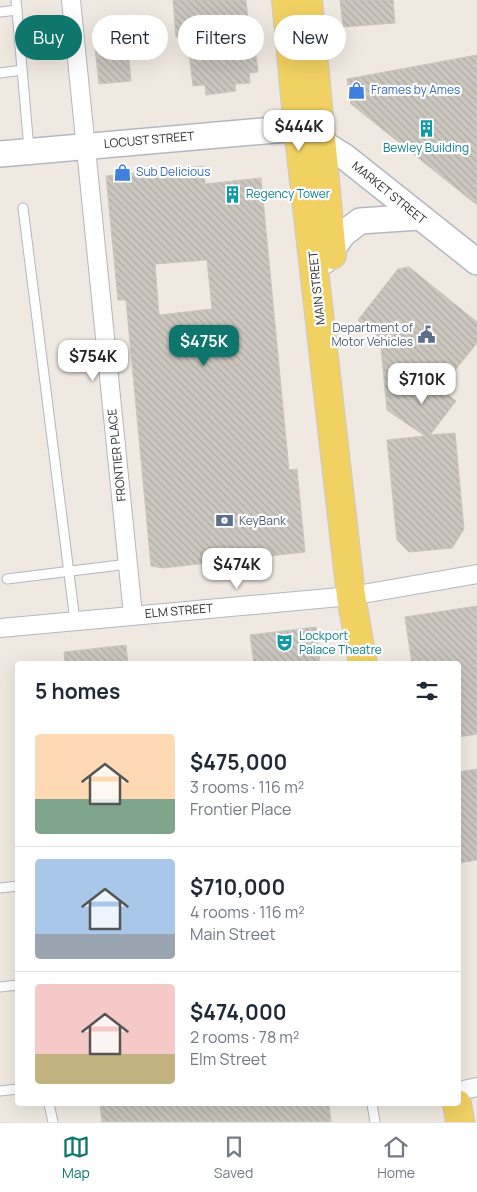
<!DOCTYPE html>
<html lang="en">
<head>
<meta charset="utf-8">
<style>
  body { margin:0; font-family:Manrope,sans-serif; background:#f6f6f7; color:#1f2937; height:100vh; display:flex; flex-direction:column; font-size:19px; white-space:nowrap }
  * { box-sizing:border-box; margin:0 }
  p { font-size:16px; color:#747a83 }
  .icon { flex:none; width:28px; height:28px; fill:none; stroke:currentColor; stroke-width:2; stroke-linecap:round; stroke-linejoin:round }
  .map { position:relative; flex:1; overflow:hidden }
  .side { position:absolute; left:15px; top:661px; width:446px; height:445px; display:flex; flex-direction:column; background:#fff; border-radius:5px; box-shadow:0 5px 20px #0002 }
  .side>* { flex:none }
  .top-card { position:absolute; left:15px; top:15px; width:448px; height:45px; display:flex; gap:10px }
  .price { position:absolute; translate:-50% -42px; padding:0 11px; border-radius:10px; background:#fff; color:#222; font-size:16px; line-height:32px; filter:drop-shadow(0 1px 2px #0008) }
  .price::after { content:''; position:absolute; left:50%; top:30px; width:15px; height:11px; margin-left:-8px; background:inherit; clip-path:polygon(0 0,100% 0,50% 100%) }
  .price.on { background:#0f766e; color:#fff }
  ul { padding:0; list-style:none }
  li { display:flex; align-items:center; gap:15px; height:125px; padding:0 20px }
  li+li { border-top:1px solid #e0e1e3 }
  li span { display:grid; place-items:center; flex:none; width:140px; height:100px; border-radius:5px; color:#555 }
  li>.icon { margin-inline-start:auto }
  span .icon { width:60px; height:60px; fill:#fffc; stroke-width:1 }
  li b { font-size:21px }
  h2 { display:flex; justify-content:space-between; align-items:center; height:60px; padding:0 20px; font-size:21px }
  .pill { padding:0 18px; border-radius:22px; background:#fff; box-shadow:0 5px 20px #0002; font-size:18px; line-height:45px }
  .pill.on { background:#0f766e; color:#fff }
  .tab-bar { display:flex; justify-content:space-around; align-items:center; height:70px; border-top:1px solid #e0e1e3; background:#fff; font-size:14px; color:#747a83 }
  .tab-bar a { display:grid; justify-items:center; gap:2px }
  .tab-bar .on { color:#0f766e }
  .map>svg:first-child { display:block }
  .building { fill:url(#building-back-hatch); stroke:#cbc5ba; fill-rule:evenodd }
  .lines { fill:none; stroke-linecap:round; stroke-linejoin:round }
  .lane-casing { stroke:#b4b7c1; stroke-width:11 }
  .street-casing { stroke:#b4b7c1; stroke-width:20 }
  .secondary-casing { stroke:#b4b7c1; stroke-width:28 }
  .primary-casing { stroke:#c9c9c9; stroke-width:30 }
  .lane { stroke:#fff; stroke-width:9 }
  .street { stroke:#fff; stroke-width:18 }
  .secondary { stroke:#fff; stroke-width:25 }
  .primary { stroke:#f2d163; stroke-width:28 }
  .labels { text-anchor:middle; stroke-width:4.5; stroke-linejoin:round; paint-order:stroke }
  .shop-label { font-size:12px; fill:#366cbe; stroke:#fff; text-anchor:start }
  .street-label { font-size:12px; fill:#2e2e2e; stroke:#fff }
  .culture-label { font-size:12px; fill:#0d838f; stroke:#fff; text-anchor:start }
  .service-label { font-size:12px; fill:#4e5e75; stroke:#fff; text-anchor:end }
</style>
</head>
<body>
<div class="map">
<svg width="477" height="1122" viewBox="0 0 477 1122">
  <defs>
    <pattern id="building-back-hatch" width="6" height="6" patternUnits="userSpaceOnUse" patternTransform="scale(1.25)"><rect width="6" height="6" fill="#cbc7bf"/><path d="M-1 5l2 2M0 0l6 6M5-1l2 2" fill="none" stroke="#afaba4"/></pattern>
  </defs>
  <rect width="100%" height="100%" fill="#efe9e1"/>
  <g class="building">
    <polygon points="173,0 246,0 249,31 253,30 258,72 249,73 250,83 235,84 236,91 206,95 205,85 193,86 187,36 176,37"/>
    <polygon points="340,0 393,0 395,23 343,27"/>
    <polygon points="126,26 131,81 99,84 93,30"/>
    <polygon points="477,55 477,205 351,104 347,79"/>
    <path d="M204 166 205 184 261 178 289 470 297 469 305 552 163 568 151 566 126 300H118L106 176ZM207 260 212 309 159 315 155 264Z"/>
    <polygon points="409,267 477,322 477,343 440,389 456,401 430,435 455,433 464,529 452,548 409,552 397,540 387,440 425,436 387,410 380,338 358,320 398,269"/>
    <polygon points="477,606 477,734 459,737 459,664 412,664 405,617"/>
    <polygon points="316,627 320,664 254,664 250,635"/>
    <polygon points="126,645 128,664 65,664 64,652"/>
    <polygon points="477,769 477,860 459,863 459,772"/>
    <polygon points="100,1104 329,1104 331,1122 102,1122"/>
  </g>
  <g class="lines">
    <defs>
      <g id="lane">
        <polyline points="16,0 29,149"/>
        <polyline points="0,12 17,10"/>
        <polyline points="0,73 22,70"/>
        <polyline points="23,208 75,621"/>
        <polyline points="7,579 128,564"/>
        <polyline points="0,888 18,886"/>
        <polyline points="0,987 18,985"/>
        <polyline points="0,1091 18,1089"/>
        <polyline points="49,1104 53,1122"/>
        <polyline points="372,1104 375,1122"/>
      </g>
      <g id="street">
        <polyline points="71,0 133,615"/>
        <polyline points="0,628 351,596 477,574"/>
        <polyline points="459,1091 477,1087"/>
      </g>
      <g id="secondary">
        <polyline points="0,154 298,128 345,157 477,262"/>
        <polyline points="324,261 343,234 360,221 419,217"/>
      </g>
      <g id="primary">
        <polyline points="286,0 298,128 351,596 363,664"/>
        <polyline points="308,0 332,255"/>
        <polyline points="457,1104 460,1122"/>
      </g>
    </defs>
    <use href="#lane" class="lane-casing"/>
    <use href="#street" class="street-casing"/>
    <use href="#secondary" class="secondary-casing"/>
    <use href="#primary" class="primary-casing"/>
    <use href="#lane" class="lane"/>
    <use href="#street" class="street"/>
    <use href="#secondary" class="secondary"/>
    <use href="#primary" class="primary"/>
  </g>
  <defs>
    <symbol id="shop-bare" viewBox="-9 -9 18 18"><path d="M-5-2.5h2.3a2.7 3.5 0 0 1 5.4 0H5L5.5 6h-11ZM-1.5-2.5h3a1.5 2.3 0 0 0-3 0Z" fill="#3f7fe0" stroke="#fff" stroke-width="2.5" paint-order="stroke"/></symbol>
    <symbol id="building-bare" viewBox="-9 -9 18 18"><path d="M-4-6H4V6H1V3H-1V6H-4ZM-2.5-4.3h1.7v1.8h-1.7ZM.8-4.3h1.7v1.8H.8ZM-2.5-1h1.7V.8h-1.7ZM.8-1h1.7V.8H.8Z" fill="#0f9aa8" stroke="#fff" stroke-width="2.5" paint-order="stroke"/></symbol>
    <symbol id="civic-bare" viewBox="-9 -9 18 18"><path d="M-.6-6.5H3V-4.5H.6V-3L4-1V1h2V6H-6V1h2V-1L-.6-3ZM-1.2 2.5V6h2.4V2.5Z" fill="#5c6f8a" stroke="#fff" stroke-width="2.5" paint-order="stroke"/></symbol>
    <symbol id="bank-bare" viewBox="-9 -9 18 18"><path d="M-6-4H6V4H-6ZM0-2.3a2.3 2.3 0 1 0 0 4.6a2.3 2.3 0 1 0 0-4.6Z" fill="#5c6f8a" stroke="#fff" stroke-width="2.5" paint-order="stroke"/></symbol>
    <symbol id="theatre-bare" viewBox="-9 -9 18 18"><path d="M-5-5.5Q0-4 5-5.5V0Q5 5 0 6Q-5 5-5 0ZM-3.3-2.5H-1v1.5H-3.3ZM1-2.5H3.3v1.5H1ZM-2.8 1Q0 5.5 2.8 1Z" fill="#0f9aa8" stroke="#fff" stroke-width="2.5" paint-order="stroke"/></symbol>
  </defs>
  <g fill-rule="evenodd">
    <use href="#shop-bare" x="344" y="78" width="25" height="25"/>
    <use href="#building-bare" x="414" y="116" width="25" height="25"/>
    <use href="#shop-bare" x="110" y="160" width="25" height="25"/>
    <use href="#building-bare" x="220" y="182" width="25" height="25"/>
    <use href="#civic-bare" x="414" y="322" width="25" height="25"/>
    <use href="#bank-bare" x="212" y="508" width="25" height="25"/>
    <use href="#theatre-bare" x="272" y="630" width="25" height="25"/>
  </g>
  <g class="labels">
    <g class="shop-label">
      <text x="371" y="94">Frames by Ames</text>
      <text x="136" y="176">Sub Delicious</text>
    </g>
    <g class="street-label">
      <text transform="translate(149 140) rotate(-5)" y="4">LOCUST STREET</text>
      <text transform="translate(389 193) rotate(39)" y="4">MARKET STREET</text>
      <text transform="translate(317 288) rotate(-96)" y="4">MAIN STREET</text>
      <text transform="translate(117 455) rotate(-96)" y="4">FRONTIER PLACE</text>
      <text transform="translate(179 611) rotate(-5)" y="4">ELM STREET</text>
    </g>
    <g class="culture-label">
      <text x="426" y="152" text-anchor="middle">Bewley Building</text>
      <text x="246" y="198">Regency Tower</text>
      <text x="299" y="640">Lockport<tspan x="299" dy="14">Palace Theatre</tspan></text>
    </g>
    <g class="service-label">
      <text x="413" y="332">Department of<tspan x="413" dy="14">Motor Vehicles</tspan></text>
      <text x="239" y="525" text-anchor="start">KeyBank</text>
    </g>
  </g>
</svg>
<b class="price" style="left:299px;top:152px">$444K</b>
<b class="price on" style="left:204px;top:367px">$475K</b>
<b class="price" style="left:93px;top:382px">$754K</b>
<b class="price" style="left:422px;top:405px">$710K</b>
<b class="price" style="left:237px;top:590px">$474K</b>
<div class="top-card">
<a class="pill on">Buy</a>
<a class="pill">Rent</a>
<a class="pill">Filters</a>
<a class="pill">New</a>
</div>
<section class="side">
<h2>5 homes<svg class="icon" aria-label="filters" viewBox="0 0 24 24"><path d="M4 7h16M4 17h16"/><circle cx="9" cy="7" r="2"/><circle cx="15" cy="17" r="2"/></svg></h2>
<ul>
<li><span style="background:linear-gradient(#ffd9b3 65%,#7fa58c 0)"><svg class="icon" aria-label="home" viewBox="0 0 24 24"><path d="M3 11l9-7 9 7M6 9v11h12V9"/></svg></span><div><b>$475,000</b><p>3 rooms · 116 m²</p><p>Frontier Place</p></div></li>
<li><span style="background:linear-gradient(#a9c7e8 75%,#9aa5b1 0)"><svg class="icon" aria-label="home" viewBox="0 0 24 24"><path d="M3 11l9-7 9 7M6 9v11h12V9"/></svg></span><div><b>$710,000</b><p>4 rooms · 116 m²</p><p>Main Street</p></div></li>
<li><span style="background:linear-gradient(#f6c9c9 70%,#c2b280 0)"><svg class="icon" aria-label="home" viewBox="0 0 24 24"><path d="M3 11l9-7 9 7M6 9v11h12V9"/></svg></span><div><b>$474,000</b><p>2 rooms · 78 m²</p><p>Elm Street</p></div></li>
</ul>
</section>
</div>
<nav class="tab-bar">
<a class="on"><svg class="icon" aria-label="map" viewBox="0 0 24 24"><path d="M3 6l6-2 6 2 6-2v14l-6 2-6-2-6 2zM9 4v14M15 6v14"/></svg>Map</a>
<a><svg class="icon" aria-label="saved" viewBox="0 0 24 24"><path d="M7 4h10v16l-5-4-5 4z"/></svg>Saved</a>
<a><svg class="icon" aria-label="home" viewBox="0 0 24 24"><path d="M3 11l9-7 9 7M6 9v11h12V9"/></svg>Home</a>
</nav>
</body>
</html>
